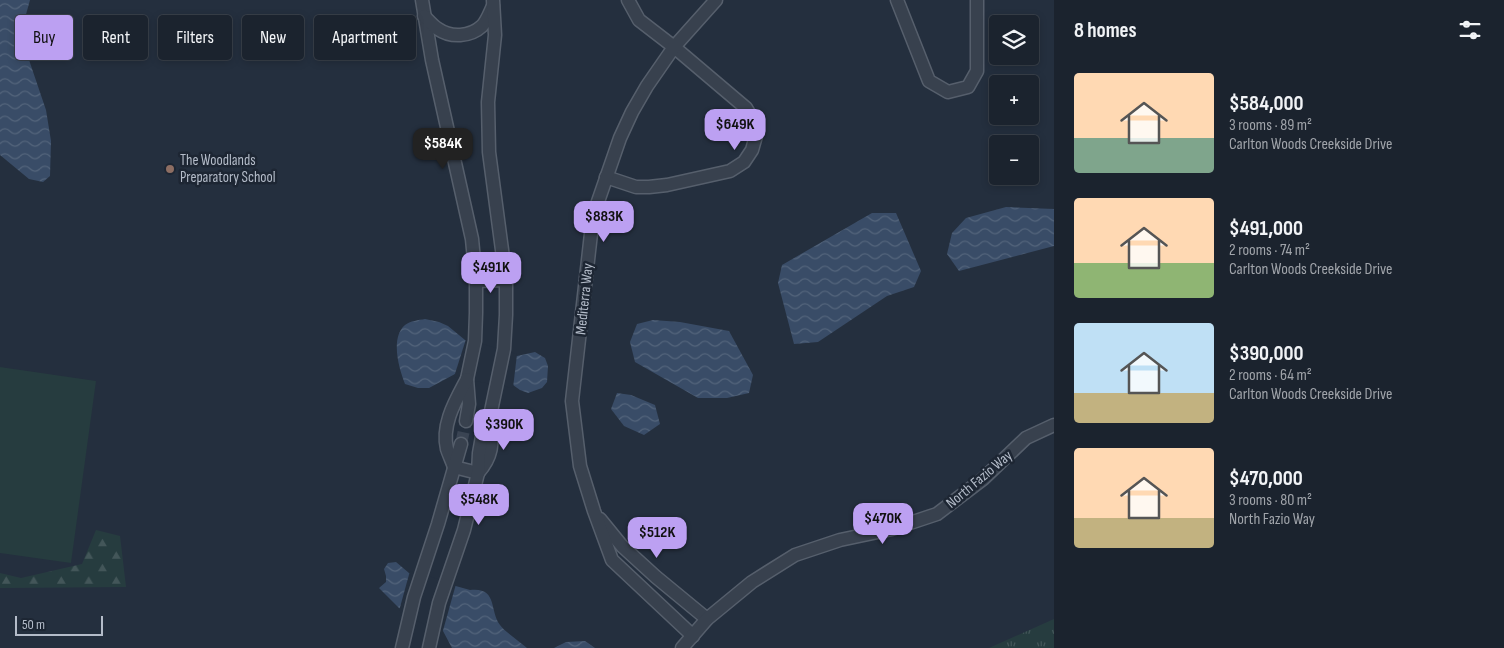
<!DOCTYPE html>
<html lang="en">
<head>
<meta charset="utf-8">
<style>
  body { margin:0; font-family:"Sofia Sans Condensed",sans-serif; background:#242b36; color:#f1f3f6; height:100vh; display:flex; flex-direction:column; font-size:19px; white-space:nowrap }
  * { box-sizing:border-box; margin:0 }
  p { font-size:16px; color:#a0a4aa }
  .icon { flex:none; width:28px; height:28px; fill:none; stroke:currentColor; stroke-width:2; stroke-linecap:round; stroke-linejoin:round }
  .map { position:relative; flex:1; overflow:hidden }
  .panel { display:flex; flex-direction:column; background:#1b232e; width:450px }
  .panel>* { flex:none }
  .guide { position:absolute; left:15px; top:15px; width:475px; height:45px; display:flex; gap:10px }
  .buttons { position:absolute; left:989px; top:15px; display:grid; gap:10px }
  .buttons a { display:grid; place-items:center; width:50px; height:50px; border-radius:5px; background:#1b232e; box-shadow:0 2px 8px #0003,0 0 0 1px #39404a; font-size:25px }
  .scale { position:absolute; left:15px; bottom:12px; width:88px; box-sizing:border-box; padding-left:5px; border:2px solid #b4bcc9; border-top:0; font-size:14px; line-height:18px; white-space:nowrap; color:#b4bcc9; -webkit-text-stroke:4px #1d2633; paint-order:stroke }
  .price { position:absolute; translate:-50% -42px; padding:0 11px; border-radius:10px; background:#bca0f2; color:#111; font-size:16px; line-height:32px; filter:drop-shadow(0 1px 2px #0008) }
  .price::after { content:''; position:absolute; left:50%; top:30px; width:15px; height:11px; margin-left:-8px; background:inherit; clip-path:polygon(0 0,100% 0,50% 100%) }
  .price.on { background:#222; color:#fff }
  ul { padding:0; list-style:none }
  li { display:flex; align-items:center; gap:15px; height:125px; padding:0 20px }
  li span { display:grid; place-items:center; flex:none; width:140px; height:100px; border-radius:5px; color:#555 }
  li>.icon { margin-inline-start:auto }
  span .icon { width:60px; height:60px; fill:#fffc; stroke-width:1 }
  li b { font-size:21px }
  h2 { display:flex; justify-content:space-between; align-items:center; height:60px; padding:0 20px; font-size:21px }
  .tag { padding:0 18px; border-radius:5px; background:#1b232e; box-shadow:0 2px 8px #0003,0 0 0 1px #39404a; font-size:18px; line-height:45px }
  .tag.on { background:#bca0f2; color:#111 }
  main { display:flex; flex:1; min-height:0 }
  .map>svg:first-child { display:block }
  .grass { fill:url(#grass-tufts) }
  .forest { fill:url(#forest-firs) }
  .garden { fill:#263c3f }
  .water { fill:url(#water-waves) }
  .pier { fill:#242f3e }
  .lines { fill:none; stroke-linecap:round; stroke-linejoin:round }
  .minor-tunnel { stroke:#3a4453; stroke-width:12; stroke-dasharray:12 6; stroke-linecap:butt }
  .minor-casing { stroke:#565f6c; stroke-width:15 }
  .minor { stroke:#38414e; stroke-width:12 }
  .education-dot { fill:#8d6e63; stroke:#1d2633; stroke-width:2 }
  .labels { text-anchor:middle; stroke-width:5; stroke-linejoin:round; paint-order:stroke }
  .poi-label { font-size:15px; fill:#b4bcc9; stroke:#1d2633; text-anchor:start }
  .street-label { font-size:15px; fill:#b4bcc9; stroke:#1d2633 }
</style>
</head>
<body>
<main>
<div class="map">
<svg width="1054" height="648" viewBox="0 0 1054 648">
  <defs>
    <pattern id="grass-tufts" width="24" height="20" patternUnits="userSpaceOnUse" patternTransform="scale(1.25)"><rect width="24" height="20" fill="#263c3f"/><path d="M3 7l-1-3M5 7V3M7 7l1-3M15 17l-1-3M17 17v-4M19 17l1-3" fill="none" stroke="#435659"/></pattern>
    <pattern id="forest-firs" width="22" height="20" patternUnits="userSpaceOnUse" patternTransform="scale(1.25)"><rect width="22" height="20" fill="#263c3f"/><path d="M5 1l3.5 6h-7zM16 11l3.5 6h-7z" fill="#435659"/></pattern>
    <pattern id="water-waves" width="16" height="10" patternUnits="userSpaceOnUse" patternTransform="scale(1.25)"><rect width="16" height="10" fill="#394c67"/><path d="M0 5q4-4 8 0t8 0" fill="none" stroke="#53647b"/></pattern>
  </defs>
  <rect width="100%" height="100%" fill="#242f3e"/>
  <polygon class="grass" points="1054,619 1054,648 989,648"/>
  <polygon class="forest" points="96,530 120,536 126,587 0,588 0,573 21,578 82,564"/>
  <polygon class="garden" points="0,367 96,381 71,563 0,553"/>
  <g class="water">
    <polygon points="0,0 30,0 25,18 27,54 46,110 51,141 50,176 43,182 29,179 0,155"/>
    <polygon points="1006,207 1054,209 1054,246 959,271 947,254 952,233 966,218"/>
    <polygon points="872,213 896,213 921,271 914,287 887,296 818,342 794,344 778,283 782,265"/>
    <path d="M425 319 439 322 448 326 465 340 517 356 535 352 545 358 548 366 547 382 542 388 528 393 520 390 513 385 455 374 429 388H418L405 384C399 369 390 338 405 325 410 321 419 320 425 319Z"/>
    <polygon points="653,320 680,322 729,331 753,375 749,393 727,398 698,398 635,362 630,342 637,324"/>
    <polygon points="617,393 631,395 655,405 660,424 644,435 624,426 611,409"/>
    <path d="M396 562 409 573 470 590C498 587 489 610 500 625 505 632 519 641 527 648H452L443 631 399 608 379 588 386 582V576L384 569 388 563Z"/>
    <polygon points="585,641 595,648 554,648 566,642"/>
  </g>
  <g class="pier">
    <polygon points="466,339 517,354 513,388 454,377"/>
    <polygon points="410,571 456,584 442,634 399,611"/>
  </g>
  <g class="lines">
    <polyline class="minor-tunnel" points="461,444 466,421"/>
    <defs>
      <g id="minor">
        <polyline points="422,0 432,60 472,239 476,281 476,313 475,341 467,379 469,404 466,421"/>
        <polyline points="897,0 929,81 948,92 968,87 977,71 977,0"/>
        <path d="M424 16C428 20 433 26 438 29 451 38 470 37 482 26 487 21 490 12 493 6"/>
        <polyline points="606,177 636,187 649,187 667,185 730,171 744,162 752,150 756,136 753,120 746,108 674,47 639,20 628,0"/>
        <polyline points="476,281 506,280"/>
        <path d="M454 467C452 461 449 455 447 449 441 424 456 400 467 379"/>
        <polyline points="454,467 478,473"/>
        <path d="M478 473C494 455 492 442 491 420"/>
        <polyline points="600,519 622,546 656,577 707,619"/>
        <polyline points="693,636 612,560 594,511 580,466 572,401 593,216 620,138 632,112 647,86 674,47 716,0"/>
        <polyline points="402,648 414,597 438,524 461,444"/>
        <polyline points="429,648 439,603 464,530 478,473 479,453 483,431 490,416 504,349 506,315 506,280 489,152 488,102 495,35 493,0"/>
        <polyline points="682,648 707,619 752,582 795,555 840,540 892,529 937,514 983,479 1026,438 1054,425"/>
      </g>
    </defs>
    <use href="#minor" class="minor-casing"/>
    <use href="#minor" class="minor"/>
  </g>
  <circle class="education-dot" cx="170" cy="169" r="5"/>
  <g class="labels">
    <g class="poi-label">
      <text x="180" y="165">The Woodlands<tspan x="180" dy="17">Preparatory School</tspan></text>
    </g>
    <g class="street-label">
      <text transform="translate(584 299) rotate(-84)" y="5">Mediterra Way</text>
      <text transform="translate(979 479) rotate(-40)" y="5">North Fazio Way</text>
    </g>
  </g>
</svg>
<div class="buttons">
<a><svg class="icon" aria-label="layers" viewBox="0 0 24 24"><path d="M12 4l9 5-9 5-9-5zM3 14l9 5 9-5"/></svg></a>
<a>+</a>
<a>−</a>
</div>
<div class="scale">50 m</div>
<b class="price" style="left:735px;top:151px">$649K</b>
<b class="price on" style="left:443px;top:170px">$584K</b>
<b class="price" style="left:604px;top:243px">$883K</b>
<b class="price" style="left:491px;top:294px">$491K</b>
<b class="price" style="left:504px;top:451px">$390K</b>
<b class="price" style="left:479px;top:526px">$548K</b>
<b class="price" style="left:883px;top:545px">$470K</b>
<b class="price" style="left:657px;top:559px">$512K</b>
<div class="guide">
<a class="tag on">Buy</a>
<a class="tag">Rent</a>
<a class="tag">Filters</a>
<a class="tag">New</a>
<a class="tag">Apartment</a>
</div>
</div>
<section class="panel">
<h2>8 homes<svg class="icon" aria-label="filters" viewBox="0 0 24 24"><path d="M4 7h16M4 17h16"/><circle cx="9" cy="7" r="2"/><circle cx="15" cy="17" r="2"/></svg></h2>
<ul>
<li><span style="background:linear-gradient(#ffd9b3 65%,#7fa58c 0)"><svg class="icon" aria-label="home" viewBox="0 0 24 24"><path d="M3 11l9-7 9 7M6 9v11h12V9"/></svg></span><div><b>$584,000</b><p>3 rooms · 89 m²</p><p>Carlton Woods Creekside Drive</p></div></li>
<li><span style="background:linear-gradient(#ffd9b3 65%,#8fb573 0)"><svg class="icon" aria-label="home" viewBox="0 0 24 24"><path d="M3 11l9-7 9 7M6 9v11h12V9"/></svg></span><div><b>$491,000</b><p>2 rooms · 74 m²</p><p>Carlton Woods Creekside Drive</p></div></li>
<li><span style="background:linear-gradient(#bfe0f5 70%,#c2b280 0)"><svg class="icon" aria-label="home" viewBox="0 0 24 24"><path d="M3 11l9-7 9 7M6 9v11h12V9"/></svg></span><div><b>$390,000</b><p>2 rooms · 64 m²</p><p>Carlton Woods Creekside Drive</p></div></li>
<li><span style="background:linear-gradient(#ffd9b3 70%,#c2b280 0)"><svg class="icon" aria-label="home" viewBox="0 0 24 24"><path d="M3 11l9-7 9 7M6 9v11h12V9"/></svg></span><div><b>$470,000</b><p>3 rooms · 80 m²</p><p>North Fazio Way</p></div></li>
</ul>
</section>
</main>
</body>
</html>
